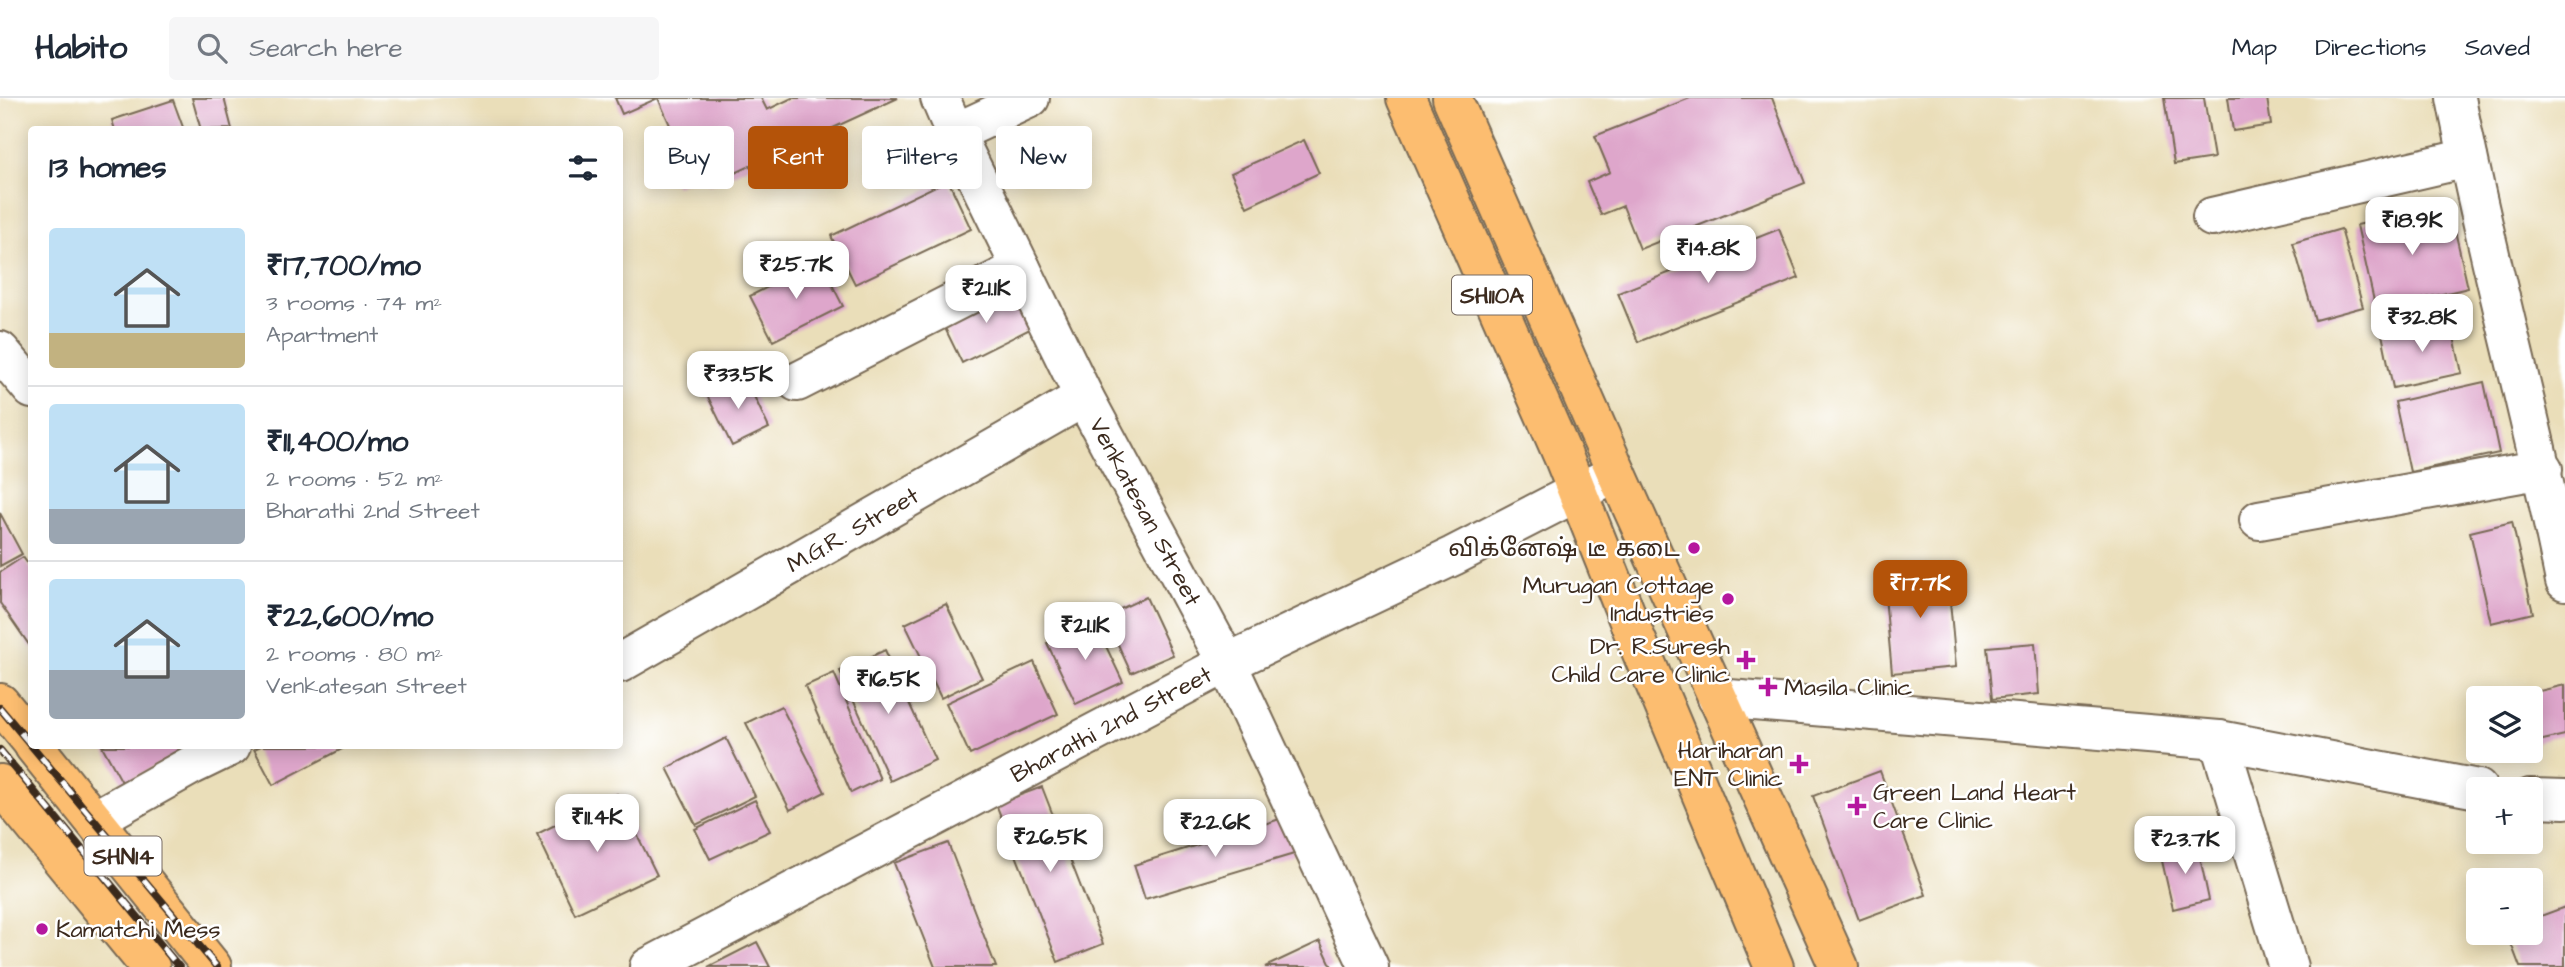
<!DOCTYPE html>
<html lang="en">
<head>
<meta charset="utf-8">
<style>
  body { margin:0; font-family:"Architects Daughter","Noto Sans Tamil",sans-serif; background:#f6f6f7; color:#1f2937; height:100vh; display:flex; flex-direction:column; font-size:26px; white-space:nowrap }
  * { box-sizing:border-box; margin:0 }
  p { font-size:23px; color:#747a83 }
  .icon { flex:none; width:38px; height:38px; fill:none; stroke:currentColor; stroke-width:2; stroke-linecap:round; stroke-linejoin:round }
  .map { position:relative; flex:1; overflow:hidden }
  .drawer { position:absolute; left:28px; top:28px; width:595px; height:623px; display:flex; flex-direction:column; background:#fff; border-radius:7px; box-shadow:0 4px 18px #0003 }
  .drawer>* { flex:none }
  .guide { position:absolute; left:644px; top:28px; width:665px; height:63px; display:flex; gap:14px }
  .buttons { position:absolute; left:2466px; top:588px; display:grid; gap:14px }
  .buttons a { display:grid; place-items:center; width:77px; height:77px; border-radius:7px; background:#fff; box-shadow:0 4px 18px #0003; font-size:35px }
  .price { position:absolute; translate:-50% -60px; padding:0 16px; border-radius:14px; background:#fff; color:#222; font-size:23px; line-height:46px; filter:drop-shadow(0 2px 4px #0008) }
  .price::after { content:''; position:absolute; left:50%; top:42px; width:21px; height:16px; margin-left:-10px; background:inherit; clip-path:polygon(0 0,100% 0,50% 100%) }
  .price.current { background:#b45309; color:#fff }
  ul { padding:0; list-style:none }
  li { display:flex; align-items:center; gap:21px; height:175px; padding:0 21px }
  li+li { border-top:2px solid #e0e1e3 }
  li span { display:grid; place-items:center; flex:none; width:196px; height:140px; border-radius:7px; color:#555 }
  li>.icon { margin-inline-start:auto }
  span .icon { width:84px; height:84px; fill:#fffc; stroke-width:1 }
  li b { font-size:30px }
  h2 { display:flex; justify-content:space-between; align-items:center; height:84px; padding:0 21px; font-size:30px }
  .chip { padding:0 24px; border-radius:7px; background:#fff; box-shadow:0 4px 18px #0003; font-size:24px; line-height:63px }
  .chip.current { background:#b45309; color:#fff }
  header { display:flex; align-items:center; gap:42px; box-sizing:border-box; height:98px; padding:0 35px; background:#fff; border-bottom:2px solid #e0e1e3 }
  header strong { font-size:33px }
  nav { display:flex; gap:38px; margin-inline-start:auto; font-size:24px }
  .search { width:490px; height:63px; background:#f6f6f7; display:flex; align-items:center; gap:18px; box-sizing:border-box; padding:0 24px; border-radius:7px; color:#747a83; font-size:26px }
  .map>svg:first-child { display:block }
  .building { fill:#dea6cb }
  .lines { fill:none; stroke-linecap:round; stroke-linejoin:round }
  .minor-casing { stroke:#786954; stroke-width:42 }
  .major-casing { stroke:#786954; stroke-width:42 }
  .minor { stroke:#fff; stroke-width:38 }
  .major { stroke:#fcbd6f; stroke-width:38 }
  .rail-casing { stroke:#3b2a1e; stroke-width:8 }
  .rail { stroke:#fff; stroke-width:5; stroke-dasharray:16; stroke-linecap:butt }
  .poi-dot { fill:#b5179e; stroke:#fff; stroke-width:2.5 }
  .labels { text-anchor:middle; stroke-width:5; stroke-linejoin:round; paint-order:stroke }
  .shield { fill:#fff; stroke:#766a62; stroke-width:2 }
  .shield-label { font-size:23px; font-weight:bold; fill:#3b2a1e }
  .street-label { font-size:24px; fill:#3b2a1e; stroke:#fff }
  .poi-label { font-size:24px; fill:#3b2a1e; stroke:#fff; text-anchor:end }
</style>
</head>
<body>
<header>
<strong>Habito</strong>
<div class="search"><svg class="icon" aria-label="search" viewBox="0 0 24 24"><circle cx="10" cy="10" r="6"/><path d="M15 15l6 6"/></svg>Search here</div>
<nav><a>Map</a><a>Directions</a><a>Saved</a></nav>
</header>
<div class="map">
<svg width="2565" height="869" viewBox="0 0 2565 869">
  <rect width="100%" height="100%" fill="#fff"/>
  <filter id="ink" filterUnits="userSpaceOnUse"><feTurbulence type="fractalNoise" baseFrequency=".0143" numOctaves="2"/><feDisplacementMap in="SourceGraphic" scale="14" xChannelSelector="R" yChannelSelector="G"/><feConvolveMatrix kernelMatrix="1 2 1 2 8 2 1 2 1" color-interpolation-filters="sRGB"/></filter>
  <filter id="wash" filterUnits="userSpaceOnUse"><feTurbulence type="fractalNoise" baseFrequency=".00686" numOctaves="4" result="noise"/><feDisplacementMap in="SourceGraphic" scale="28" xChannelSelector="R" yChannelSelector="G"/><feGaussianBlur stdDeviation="1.57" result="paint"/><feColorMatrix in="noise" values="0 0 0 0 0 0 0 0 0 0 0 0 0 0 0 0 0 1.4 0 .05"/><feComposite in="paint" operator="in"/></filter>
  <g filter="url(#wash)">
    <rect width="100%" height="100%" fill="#eadeb9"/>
    <g id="blocks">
      <g class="building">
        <polygon points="192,0 224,0 232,31 201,32"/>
        <polygon points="615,0 761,0 767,12 792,0 898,0 709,87 703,76 676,88 652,36 670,27 658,0 622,16"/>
        <polygon points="1690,0 1772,0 1805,85 1640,151 1623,108 1601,117 1587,84 1610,74 1595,38"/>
        <polygon points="2164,0 2204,0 2214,60 2174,66"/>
        <polygon points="2228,0 2267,0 2271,27 2233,33"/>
        <polygon points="173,2 184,32 115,32 112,22"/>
        <polygon points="1304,42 1319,75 1247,109 1231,75"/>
        <polygon points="948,82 971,131 855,186 831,138"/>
        <polygon points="2449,106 2468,190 2376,212 2357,127"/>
        <polygon points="1779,131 1799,180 1638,244 1618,195"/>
        <polygon points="2341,131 2363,209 2315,222 2293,145"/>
        <polygon points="820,163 843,208 773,243 750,198"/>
        <polygon points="1010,190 1030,231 962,265 942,224"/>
        <polygon points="2450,221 2462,275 2393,290 2382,236"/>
        <polygon points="745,279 769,330 732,348 707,297"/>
        <polygon points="2484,284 2499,355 2410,374 2395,304"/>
        <polygon points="0,415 22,456 0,468"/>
        <polygon points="2512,424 2533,515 2491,525 2470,434"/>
        <polygon points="23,459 32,472 32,551 0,505 0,474"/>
        <polygon points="1947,470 1956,569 1892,575 1883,476"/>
        <polygon points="1146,499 1173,557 1131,575 1105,518"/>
        <polygon points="946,506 982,580 941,600 905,526"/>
        <polygon points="1094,523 1123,584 1076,606 1047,545"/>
        <polygon points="2035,545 2039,596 1992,601 1987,549"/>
        <polygon points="885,552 935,662 890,683 840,573"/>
        <polygon points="1034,564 1058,616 970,657 946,605"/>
        <polygon points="834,575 880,681 851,695 805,588"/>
        <polygon points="2565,587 2565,637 2530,645 2530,600 2514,599"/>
        <polygon points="781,608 825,694 790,712 746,625"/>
        <polygon points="726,640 755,698 696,727 667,670"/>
        <polygon points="102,648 191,648 123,686"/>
        <polygon points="261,648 342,648 344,650 273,687 254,651"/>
        <polygon points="1880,673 1926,797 1859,822 1813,698"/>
        <polygon points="1042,689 1103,846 1058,864 996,706"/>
        <polygon points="617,696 657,777 575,816 537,736"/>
        <polygon points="755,702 770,733 710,761 695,731"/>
        <polygon points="1283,720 1294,756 1145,801 1134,767"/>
        <polygon points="948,745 996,869 935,869 894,765"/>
        <polygon points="2197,745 2209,802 2173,811 2160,754"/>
        <polygon points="2565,809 2565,869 2520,869 2507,835 2530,835 2530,822"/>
        <polygon points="1320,843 1332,869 1265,869"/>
        <polygon points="757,844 770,869 708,869"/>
      </g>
    </g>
  </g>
  <g filter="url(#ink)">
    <use href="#blocks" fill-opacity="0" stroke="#786954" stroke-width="2"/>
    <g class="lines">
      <defs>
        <g id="minor">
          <path id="s1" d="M940 0 955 35 1084 299 1227 565 1369 869"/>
          <path d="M2456 0C2487 162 2533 321 2565 483"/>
          <polyline points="955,35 1030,0"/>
          <polyline points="2212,119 2468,60"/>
          <polyline points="0,253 32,291"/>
          <polyline points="797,284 1021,170"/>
          <polyline points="2259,422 2543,371"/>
          <path id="s2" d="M620 565 1084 299"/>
          <polyline points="1717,600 2219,642 2478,691"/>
          <polyline points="2219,642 2288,869"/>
          <polyline points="2530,700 2565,701"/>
          <polyline points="94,722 192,667 231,648"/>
          <path id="s3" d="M649 869 1227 565 1453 458 1577 394 1617 376"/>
        </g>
        <g id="major">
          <polyline points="1406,0 1563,358 1634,536 1774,869"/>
          <polyline points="1452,0 1617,376 1839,869"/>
          <polyline points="0,605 32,644"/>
          <polyline points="34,648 212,869"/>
          <polyline points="0,686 150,869"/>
        </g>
      </defs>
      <use href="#minor" class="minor-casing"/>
      <use href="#major" class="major-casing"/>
      <use href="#minor" class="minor"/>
      <use href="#major" class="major"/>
      <defs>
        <g id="rail">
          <polyline points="0,610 217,869"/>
          <polyline points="0,652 179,869"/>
        </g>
      </defs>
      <use href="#rail" class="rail-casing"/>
      <use href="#rail" class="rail"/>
    </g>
  </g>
  <g class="poi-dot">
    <circle cx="1694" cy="450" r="7"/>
    <circle cx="1728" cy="501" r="7"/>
    <path d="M1742.5 551.5h7v7h7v7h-7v7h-7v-7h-7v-7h7z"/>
    <path d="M1764.5 578.5h7v7h7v7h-7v7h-7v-7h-7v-7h7z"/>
    <path d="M1795.5 655.5h7v7h7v7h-7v7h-7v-7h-7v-7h7z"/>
    <path d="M1853.5 697.5h7v7h7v7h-7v7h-7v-7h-7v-7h7z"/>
    <circle cx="42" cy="831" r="7"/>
  </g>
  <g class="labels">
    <g class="shield">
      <rect x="1452" y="177.5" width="80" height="39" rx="5"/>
      <rect x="84.5" y="738.5" width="77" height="39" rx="5"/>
    </g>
    <g class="shield-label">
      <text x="1492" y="205">SH110A</text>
      <text x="123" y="766">SHN14</text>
    </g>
    <g class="street-label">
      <text dy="8" stroke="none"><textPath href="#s1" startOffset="462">Venkatesan Street</textPath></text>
      <text dy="8" stroke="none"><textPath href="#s2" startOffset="268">M.G.R. Street</textPath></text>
      <text dy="8" stroke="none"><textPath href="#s3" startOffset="522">Bharathi 2nd Street</textPath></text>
    </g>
    <g class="poi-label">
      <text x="1680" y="458">விக்னேஷ் டீ கடை</text>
      <text x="1714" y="495">Murugan Cottage<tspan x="1714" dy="28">Industries</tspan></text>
      <text x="1730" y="556">Dr. R.Suresh<tspan x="1730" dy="28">Child Care Clinic</tspan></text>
      <text x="1784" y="597" text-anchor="start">Masila Clinic</text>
      <text x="1783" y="660">Hariharan<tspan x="1783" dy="28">ENT Clinic</tspan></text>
      <text x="1873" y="702" text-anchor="start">Green Land Heart<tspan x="1873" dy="28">Care Clinic</tspan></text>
      <text x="56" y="839" text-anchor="start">Kamatchi Mess</text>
    </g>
  </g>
</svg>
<div class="buttons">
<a><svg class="icon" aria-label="layers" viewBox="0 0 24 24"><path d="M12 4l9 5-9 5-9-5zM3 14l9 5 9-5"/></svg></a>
<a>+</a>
<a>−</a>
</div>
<b class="price" style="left:2412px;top:159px">₹18.9K</b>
<b class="price" style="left:1708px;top:187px">₹14.8K</b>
<b class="price" style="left:796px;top:203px">₹25.7K</b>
<b class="price" style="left:986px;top:227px">₹21.1K</b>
<b class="price" style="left:2422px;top:256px">₹32.8K</b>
<b class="price" style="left:738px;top:313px">₹33.5K</b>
<b class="price current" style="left:1920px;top:522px">₹17.7K</b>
<b class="price" style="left:1085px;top:564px">₹21.1K</b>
<b class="price" style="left:888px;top:618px">₹16.5K</b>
<b class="price" style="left:597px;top:756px">₹11.4K</b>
<b class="price" style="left:1215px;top:761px">₹22.6K</b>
<b class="price" style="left:1050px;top:776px">₹26.5K</b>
<b class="price" style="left:2185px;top:778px">₹23.7K</b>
<div class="guide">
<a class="chip">Buy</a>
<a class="chip current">Rent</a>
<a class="chip">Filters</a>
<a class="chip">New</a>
</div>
<section class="drawer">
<h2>13 homes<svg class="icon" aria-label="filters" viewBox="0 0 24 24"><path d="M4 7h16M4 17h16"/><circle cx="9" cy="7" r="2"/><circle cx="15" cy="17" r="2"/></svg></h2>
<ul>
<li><span style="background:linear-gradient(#bfe0f5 75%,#c2b280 0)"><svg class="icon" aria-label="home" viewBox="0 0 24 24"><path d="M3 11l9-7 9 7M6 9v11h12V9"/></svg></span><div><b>₹17,700/mo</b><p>3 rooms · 74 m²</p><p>Apartment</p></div></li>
<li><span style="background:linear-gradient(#bfe0f5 75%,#9aa5b1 0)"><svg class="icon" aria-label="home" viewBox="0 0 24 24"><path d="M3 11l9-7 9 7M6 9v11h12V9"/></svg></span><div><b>₹11,400/mo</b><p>2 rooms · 52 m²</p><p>Bharathi 2nd Street</p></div></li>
<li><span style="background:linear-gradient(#bfe0f5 65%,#9aa5b1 0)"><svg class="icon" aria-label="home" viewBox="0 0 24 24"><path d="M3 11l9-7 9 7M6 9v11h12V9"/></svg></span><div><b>₹22,600/mo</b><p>2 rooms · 80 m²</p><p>Venkatesan Street</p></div></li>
</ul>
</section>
</div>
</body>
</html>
